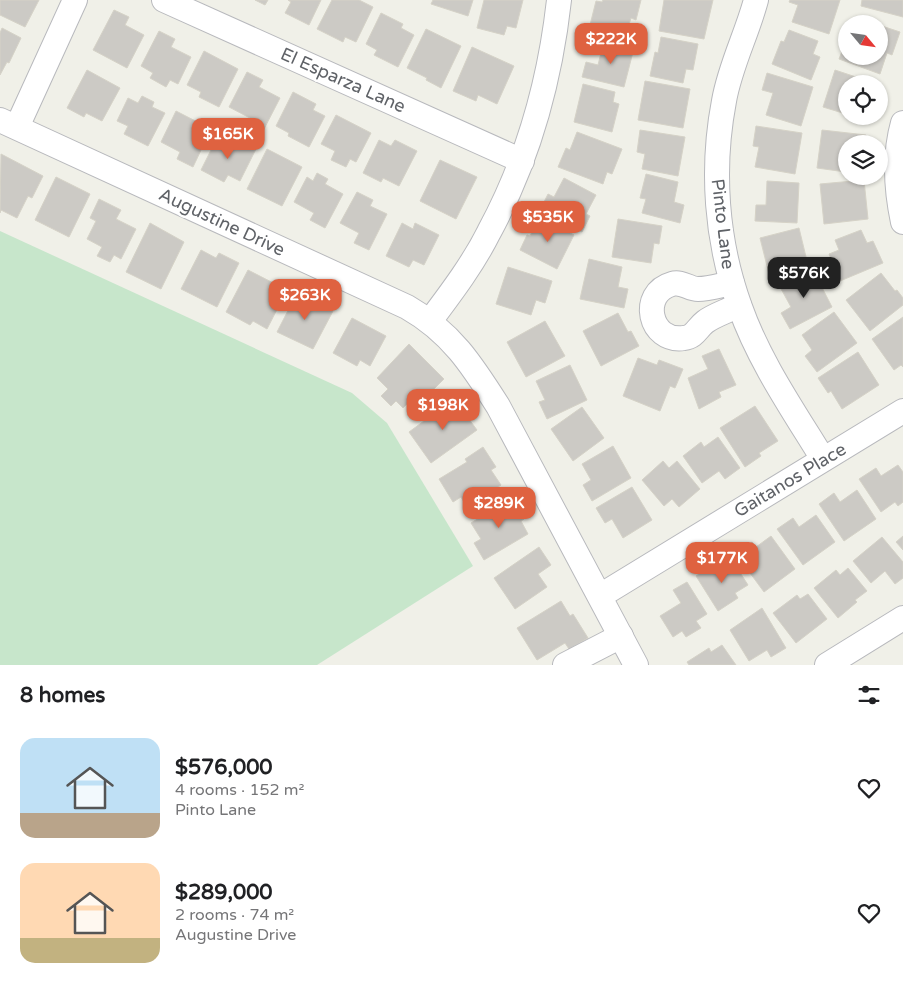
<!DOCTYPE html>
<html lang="en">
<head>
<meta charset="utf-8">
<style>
  body { margin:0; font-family:"Varela Round",sans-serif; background:#f2f2f2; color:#202124; height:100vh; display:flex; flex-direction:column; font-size:19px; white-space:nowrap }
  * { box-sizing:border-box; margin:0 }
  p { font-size:16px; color:#757577 }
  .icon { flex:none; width:28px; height:28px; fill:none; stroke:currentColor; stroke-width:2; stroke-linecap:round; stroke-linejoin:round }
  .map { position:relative; height:665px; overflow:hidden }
  .details { display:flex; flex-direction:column; background:#fff; flex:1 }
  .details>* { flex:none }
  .needle { width:32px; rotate:119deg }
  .fabs { position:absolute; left:838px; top:15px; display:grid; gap:10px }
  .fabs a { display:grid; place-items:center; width:50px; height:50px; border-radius:50%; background:#fff; box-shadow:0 1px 4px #0004; font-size:25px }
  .price { position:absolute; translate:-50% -42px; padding:0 11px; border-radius:10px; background:#df6240; color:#fff; font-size:16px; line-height:32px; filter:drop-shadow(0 1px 2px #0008) }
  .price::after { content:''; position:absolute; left:50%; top:30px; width:15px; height:11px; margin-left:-8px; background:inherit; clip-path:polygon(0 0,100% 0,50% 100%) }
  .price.on { background:#222; color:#fff }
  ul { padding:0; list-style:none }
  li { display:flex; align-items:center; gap:15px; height:125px; padding:0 20px }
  li span { display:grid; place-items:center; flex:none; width:140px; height:100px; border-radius:15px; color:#555 }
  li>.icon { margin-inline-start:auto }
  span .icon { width:60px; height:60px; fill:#fffc; stroke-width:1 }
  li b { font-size:21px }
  h2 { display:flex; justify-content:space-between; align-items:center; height:60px; padding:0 20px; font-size:21px }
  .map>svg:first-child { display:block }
  .green { fill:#c7e6cb }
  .building { fill:#cccac5; stroke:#d5d2c7 }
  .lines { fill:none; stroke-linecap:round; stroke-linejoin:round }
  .minor-casing { stroke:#b8b9bd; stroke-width:26 }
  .minor { stroke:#fff; stroke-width:24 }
  .labels { text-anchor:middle; stroke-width:5; stroke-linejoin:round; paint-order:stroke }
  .street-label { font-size:18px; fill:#5f6267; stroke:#fff }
</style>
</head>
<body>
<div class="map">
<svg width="903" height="665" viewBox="0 0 903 665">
  <rect width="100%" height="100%" fill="#f0f0e8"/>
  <polygon class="green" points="0,231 352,393 387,423 473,566 317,665 0,665"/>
  <g class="building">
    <polygon points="0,0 39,0 25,27 0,15"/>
    <polygon points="255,0 268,0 265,5"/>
    <polygon points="288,0 321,0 309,25 285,13 291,2"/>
    <polygon points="332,0 359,0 373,7 356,42 345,37 343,42 317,29"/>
    <polygon points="433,0 473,0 468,16 431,4"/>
    <polygon points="484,0 523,0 516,28 507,26 504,35 477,28"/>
    <polygon points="603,0 641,0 636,20 631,18 626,34 590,25 596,1 602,2"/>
    <polygon points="664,0 713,0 704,39 659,31"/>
    <polygon points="790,0 840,0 829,34 792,22 798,5 789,2"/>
    <polygon points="862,0 903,0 903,17 861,6"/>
    <polygon points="114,10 129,17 125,25 144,35 127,68 93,50"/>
    <polygon points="381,13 403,24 401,28 414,35 398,67 374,55 377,50 366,44"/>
    <polygon points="879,25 900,32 892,55 887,53 880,74 839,59 846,41 846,56 879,56"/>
    <polygon points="2,28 21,38 9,63 7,62 0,75 0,33"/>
    <polygon points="426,29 461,46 441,88 426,80 427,78 407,68"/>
    <polygon points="789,30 818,41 813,54 820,57 811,80 772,64 781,41 784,42"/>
    <polygon points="159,31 175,39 171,47 191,57 178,84 170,80 166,87 150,78 153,73 141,66"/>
    <polygon points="661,37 698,44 693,70 686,69 683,83 650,76 655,52 658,53"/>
    <polygon points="604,41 634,48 624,87 582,77 586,62 598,65"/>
    <polygon points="472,47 514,66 497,104 478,95 476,101 453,91"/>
    <polygon points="204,51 238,69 219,107 199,97 201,92 187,85"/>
    <polygon points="87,70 120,88 102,121 86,113 84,117 67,108"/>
    <polygon points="835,70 877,84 846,84 846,114 823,107"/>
    <polygon points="247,72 263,80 259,87 280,98 263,131 247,123 250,118 229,107"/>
    <polygon points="767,73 813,87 801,126 766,115 773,93 762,90"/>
    <polygon points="645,81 690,89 683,128 638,120"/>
    <polygon points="583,84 615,92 613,102 619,104 612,132 574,122"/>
    <polygon points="293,92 316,104 313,110 325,116 309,147 288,136 289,133 276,126"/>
    <polygon points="142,96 154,102 152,107 165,113 148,146 124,134 128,126 117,121 128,98 138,103"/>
    <polygon points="176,111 211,129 193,167 177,159 180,152 161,142"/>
    <polygon points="336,115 371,133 356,162 350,159 346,167 331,160 335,151 321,144"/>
    <polygon points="756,126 802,133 795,174 755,167 759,147 753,146"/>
    <polygon points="640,130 685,137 678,176 642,169 645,154 637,152"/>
    <polygon points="822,130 866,135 865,144 846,144 846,172 817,168"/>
    <polygon points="577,132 622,149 612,174 607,172 603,184 558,167 566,148 570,150"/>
    <polygon points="218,136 234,145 237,139 256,149 240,181 228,175 224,182 201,170"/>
    <polygon points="379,140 391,146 395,140 417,151 399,186 383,178 381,182 363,173"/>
    <polygon points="267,149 302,167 282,206 247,189"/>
    <polygon points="1,154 43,176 32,198 28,196 17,218 1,210 0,213"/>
    <polygon points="440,160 477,177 456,219 420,201"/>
    <polygon points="317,173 328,179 325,184 343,194 325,228 310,220 314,213 294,202 307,177 313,181"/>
    <polygon points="646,174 678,182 674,202 684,205 680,223 642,213 646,199 640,198"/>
    <polygon points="56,177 90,194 69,237 35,220"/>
    <polygon points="564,178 596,195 586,214 590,216 582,232 540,210 548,194 554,197"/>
    <polygon points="864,180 868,219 824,224 820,184"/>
    <polygon points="767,181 799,183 797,223 755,221 756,205 766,205"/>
    <polygon points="357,192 373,200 370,206 387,214 369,250 354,243 359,233 340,223"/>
    <polygon points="99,199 121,210 116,219 136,229 121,259 114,255 110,262 97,256 102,247 87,239 96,221 90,218"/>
    <polygon points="540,217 574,235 557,269 520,250 527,235 530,236"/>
    <polygon points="618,219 662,226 659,244 654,243 651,263 612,257"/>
    <polygon points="150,223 184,242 161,289 126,272"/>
    <polygon points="402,223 413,229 415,223 439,235 424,265 413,260 409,267 386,256"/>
    <polygon points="799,228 808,265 769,274 760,238"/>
    <polygon points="861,230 867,243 873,241 883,263 840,281 829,254 839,250 835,240"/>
    <polygon points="201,250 216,258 219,253 239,263 217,307 181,289"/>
    <polygon points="589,259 622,267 618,287 628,289 624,308 580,299"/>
    <polygon points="508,267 552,281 545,303 536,300 531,315 496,304"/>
    <polygon points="248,270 287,290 267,329 253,321 250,325 226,312"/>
    <polygon points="813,270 832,307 790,329 781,313 791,307 780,287"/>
    <polygon points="881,273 895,291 897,290 903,298 903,305 870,331 846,300"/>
    <polygon points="297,293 333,311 313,349 277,332"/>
    <polygon points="834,312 857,343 817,372 805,356 812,350 802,335"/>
    <polygon points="618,313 628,332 631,331 639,346 601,366 583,331"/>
    <polygon points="903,317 903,367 901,365 894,370 872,339"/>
    <polygon points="352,318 386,336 370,366 360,360 357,366 333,353"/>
    <polygon points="545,321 565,356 526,377 507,342"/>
    <polygon points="409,344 444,379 427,396 421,390 403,408 396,401 391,406 381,396 388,389 377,378"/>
    <polygon points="719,349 736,385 719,392 721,397 699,409 688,378 708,369 702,356"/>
    <polygon points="858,352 879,385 842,409 831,391 828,393 818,378"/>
    <polygon points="638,358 657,365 659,360 683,369 675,388 670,386 660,411 623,396"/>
    <polygon points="570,365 587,400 547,419 539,402 545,400 536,381"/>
    <polygon points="454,399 477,430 431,463 409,432"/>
    <polygon points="755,406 778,441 759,453 761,456 745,467 720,428"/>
    <polygon points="582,407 604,438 573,461 551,429"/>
    <polygon points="718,437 740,468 725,479 719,471 702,483 683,456 701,442 704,447"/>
    <polygon points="613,446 631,478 592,501 583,485 591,480 582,464"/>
    <polygon points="483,447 496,467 491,470 501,485 467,507 461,497 453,502 439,479 467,462 465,459"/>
    <polygon points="663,461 669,468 677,461 700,489 679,507 672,499 664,506 642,480"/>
    <polygon points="898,465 903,472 903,502 898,506 895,502 881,512 859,479 876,468 881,476"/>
    <polygon points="632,487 652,520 623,538 612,519 605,523 596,508"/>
    <polygon points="857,490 876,519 844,541 819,504 834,493 840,502"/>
    <polygon points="511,498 524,519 521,521 528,534 484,560 474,543 481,539 471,523"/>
    <polygon points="816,515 835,542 803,565 777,529 793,518 799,527"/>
    <polygon points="771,536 795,569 764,592 736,554 752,542 756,547"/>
    <polygon points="903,536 903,550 896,542"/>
    <polygon points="882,537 903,562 903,578 895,584 885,571 871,583 853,561"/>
    <polygon points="539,547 551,565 538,574 547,587 515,609 494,578"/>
    <polygon points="732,560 748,585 735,593 738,598 718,611 696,576 718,562 721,567"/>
    <polygon points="848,568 867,591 855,600 857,602 838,618 814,588 836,570 840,575"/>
    <polygon points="687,582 707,614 696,621 701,628 686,637 682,631 673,637 660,616 681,603 673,590"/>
    <polygon points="808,594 827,619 796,643 773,613 797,595 800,599"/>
    <polygon points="561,601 570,616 573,614 588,638 569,649 565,643 537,660 517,628"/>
    <polygon points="762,608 786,648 771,657 767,650 749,661 730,630"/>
    <polygon points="722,645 736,665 689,665 687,662 709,648 711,652"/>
  </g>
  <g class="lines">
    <defs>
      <g id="minor">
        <polyline points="164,0 522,161"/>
        <path d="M756 0C747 34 730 66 724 101 711 169 716 241 740 307 759 361 793 410 823 459"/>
        <path d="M0 120 407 307C451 332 472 365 498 406L636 665"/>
        <path d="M903 123C894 155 896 189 903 222"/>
        <polyline points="17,127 75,0"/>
        <path d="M732 283C721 285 709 289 698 289 689 289 682 281 672 284 639 293 649 343 684 338 695 337 697 328 705 322 714 315 728 311 739 305"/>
        <path d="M430 321C451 293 473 264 489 232 528 160 550 81 559 0"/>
        <polyline points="600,596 903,411"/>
        <polyline points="565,665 621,636"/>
        <polyline points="827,665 903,618"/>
      </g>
    </defs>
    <use href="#minor" class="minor-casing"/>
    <use href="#minor" class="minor"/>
  </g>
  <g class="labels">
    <g class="street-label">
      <text transform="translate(343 80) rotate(24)" y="6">El Esparza Lane</text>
      <text transform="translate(222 222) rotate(25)" y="6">Augustine Drive</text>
      <text transform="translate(723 224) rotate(83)" y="6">Pinto Lane</text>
      <text transform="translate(790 480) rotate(-31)" y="6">Gaitanos Place</text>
    </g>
  </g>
</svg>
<div class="fabs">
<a><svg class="needle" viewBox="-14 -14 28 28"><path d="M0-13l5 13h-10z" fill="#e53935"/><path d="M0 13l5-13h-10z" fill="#757577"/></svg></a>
<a><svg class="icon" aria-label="locate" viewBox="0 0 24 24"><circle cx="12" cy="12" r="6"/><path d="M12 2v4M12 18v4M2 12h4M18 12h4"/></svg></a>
<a><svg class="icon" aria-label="layers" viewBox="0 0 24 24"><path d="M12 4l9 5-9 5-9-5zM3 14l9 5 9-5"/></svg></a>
</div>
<b class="price" style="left:611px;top:65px">$222K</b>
<b class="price" style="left:228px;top:160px">$165K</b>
<b class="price" style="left:548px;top:243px">$535K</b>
<b class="price on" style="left:804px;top:299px">$576K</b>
<b class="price" style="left:305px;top:321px">$263K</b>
<b class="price" style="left:443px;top:431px">$198K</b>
<b class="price" style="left:499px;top:529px">$289K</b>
<b class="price" style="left:722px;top:584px">$177K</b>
</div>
<section class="details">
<h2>8 homes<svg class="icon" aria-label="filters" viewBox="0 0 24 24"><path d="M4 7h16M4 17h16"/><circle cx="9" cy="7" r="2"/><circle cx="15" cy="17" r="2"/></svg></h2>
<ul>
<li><span style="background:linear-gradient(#bfe0f5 75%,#b9a48a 0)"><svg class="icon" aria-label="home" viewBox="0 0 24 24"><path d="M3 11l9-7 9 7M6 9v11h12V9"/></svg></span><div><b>$576,000</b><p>4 rooms · 152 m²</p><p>Pinto Lane</p></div><svg class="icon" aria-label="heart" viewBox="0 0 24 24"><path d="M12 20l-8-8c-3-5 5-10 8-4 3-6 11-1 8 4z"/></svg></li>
<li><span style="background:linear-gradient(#ffd9b3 75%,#c2b280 0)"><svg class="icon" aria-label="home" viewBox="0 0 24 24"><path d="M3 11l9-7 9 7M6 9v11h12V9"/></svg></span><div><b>$289,000</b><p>2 rooms · 74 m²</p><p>Augustine Drive</p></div><svg class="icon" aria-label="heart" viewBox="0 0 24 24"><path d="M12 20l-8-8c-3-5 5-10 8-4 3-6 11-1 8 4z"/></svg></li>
</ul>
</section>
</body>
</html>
